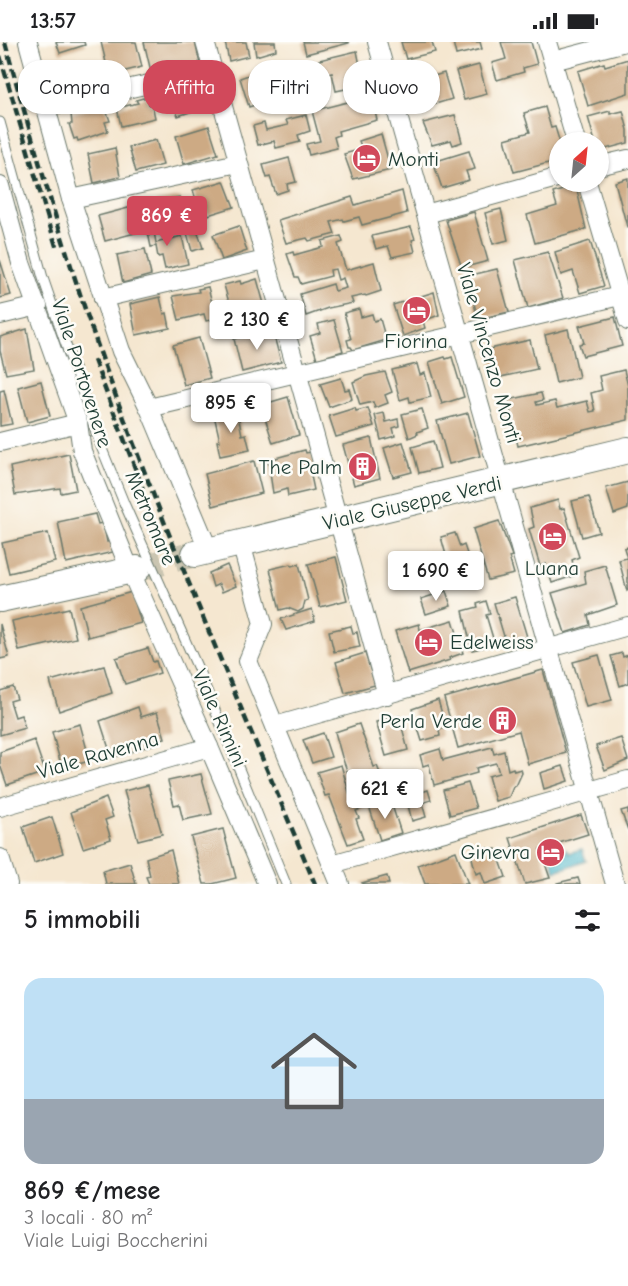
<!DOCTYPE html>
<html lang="it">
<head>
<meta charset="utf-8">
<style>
  body { margin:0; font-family:"Comic Neue",sans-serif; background:#f2f2f2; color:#202124; height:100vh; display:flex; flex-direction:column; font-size:22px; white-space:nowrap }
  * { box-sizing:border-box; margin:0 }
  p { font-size:20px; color:#757577 }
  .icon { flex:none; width:33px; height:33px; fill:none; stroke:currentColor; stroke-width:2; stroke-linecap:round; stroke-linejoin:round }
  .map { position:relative; height:842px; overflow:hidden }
  .details { display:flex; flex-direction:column; background:#fff; flex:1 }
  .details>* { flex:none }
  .guide { position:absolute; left:18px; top:18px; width:592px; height:54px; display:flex; gap:12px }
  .needle { width:39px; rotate:27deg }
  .buttons { position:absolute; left:549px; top:90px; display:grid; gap:12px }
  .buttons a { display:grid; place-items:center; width:60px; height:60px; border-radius:50%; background:#fff; box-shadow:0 2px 4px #0004; font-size:30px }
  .price { position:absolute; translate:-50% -51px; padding:0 14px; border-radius:6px; background:#fff; color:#222; font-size:20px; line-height:39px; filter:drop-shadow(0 2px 3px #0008) }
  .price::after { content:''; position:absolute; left:50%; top:36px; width:18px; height:14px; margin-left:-9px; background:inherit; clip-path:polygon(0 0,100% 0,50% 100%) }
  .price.on { background:#d1495b; color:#fff }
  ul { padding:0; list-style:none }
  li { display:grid; align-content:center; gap:12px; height:318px; padding:0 24px }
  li+li { border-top:2px solid #e0e0e0 }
  li span { display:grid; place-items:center; height:186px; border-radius:18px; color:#555 }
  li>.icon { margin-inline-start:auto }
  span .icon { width:108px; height:108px; fill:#fffc; stroke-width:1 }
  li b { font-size:26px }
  h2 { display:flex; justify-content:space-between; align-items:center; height:72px; padding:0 24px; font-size:26px }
  .pill { padding:0 21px; border-radius:24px; background:#fff; box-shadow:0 2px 4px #0004; font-size:21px; line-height:54px }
  .pill.on { background:#d1495b; color:#fff }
  .status { display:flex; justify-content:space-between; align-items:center; height:42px; padding:0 30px; background:#fff; direction:ltr }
  .status svg { height:16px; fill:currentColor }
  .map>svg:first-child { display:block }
  .water { fill:#4bb5c8; stroke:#35797e; stroke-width:1.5 }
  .building { fill:#cdaa84 }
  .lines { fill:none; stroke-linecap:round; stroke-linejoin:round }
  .secondary-tunnel { stroke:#cac5b1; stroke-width:26; stroke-dasharray:26 13; stroke-linecap:butt }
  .lane-casing { stroke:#6a786b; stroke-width:11 }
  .street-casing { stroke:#6a786b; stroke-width:20 }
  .secondary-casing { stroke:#6a786b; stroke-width:28 }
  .lane { stroke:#fff; stroke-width:9 }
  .street { stroke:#fff; stroke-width:18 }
  .secondary { stroke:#fff; stroke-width:26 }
  .rail { stroke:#1f3d34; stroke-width:4.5; stroke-dasharray:9 4.5; stroke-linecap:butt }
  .labels { text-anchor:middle; stroke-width:5; stroke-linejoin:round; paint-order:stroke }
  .poi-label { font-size:21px; fill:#1f3d34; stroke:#fdfcf7; text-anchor:end }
  .street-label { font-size:21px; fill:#1f3d34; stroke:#fdfcf7 }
</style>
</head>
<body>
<div class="status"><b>13:57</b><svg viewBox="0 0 49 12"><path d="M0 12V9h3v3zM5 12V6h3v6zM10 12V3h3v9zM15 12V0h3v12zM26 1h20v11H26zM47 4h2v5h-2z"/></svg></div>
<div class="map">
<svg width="628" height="842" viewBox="0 0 628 842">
  <rect width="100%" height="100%" fill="#fdfcf7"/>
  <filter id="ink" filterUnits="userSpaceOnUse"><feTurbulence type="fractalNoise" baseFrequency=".0167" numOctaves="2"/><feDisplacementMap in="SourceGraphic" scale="12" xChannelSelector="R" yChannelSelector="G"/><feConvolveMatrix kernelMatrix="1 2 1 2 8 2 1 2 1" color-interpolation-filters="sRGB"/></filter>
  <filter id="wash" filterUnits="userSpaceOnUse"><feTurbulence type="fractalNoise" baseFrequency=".008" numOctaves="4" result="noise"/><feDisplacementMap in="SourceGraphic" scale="24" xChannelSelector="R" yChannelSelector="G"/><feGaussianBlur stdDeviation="1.35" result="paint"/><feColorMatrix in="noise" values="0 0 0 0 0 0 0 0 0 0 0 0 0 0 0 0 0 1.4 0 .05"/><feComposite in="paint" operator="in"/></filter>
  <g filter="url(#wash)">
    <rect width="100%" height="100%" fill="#f5e7d0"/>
    <polygon class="water" points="567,807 569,811 582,807 586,819 555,829 550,812"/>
    <g id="blocks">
      <g class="building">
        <polygon points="56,0 84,0 85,3 60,11"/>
        <polygon points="101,0 136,0 142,25 109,33"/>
        <polygon points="144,0 195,0 200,22 152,34"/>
        <polygon points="225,0 246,0 249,14 229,19"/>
        <polygon points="254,0 275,0 276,8 256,14"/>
        <polygon points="303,0 349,0 349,1 306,12"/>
        <polygon points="401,0 432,0 435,10 406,17"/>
        <polygon points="453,0 480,0 482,7 456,13"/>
        <polygon points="501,0 531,0 537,22 523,26 524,30 497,38 492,21 506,17"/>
        <polygon points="357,9 364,43 336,49 332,31 323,33 321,26 317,27 315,21 319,20 319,18"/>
        <polygon points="628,17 628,51 588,64 578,29 604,21 605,24"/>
        <polygon points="90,21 95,41 70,47 65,27"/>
        <polygon points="479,23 487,52 464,58 456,29"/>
        <polygon points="273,29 278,43 274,44 278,55 249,65 240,36 257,30 258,34"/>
        <polygon points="444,31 452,57 412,69 404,43"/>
        <polygon points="324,38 328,50 308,56 305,43"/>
        <polygon points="199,42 203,54 199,56 202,66 178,74 170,52"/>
        <polygon points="371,54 377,78 338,89 339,93 334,95 337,106 309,113 306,102 320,99 312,69"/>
        <polygon points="147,55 149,63 152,62 155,76 121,84 117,66 138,61 136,58"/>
        <polygon points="104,62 110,79 105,80 108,89 78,99 77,96 74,97 69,82 72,82 71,72"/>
        <polygon points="545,65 551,86 555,85 560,101 560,118 514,130 505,97 530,90 524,71"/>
        <polygon points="610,69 610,72 623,69 628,88 628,101 598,109 598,100 595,100 588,75"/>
        <polygon points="306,73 310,89 298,93 300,100 276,106 274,99 258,103 253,84 264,81 266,88 288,83 286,78"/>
        <polygon points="455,73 462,100 453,103 451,98 432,103 423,81"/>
        <polygon points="209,84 218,112 184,122 176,94"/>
        <polygon points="381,92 391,128 353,137 344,112 362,107 359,99"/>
        <polygon points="156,98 163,123 136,130 129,105"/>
        <polygon points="115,106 120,135 94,141 88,112"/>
        <polygon points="469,109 475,127 466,129 469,138 442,146 433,120"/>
        <polygon points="289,116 296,140 287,142 288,148 276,152 270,135 267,136 263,123"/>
        <polygon points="628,136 628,185 627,185 615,140"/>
        <polygon points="224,139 234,165 208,173 204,160 197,162 193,148"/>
        <polygon points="576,144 586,187 535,201 527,173 557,164 553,151"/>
        <polygon points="402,149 407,171 362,183 359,175 344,179 343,177 331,180 335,192 309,199 307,196 286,201 278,178 352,155 355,163"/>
        <polygon points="180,155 187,176 163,183 156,159"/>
        <polygon points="132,165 139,190 105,199 98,174"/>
        <polygon points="501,167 508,198 493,202 485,171"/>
        <polygon points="474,170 488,219 462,226 446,178"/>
        <polygon points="154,174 156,185 160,184 161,189 154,190 156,201 182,194 188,222 165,227 162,214 158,215 156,204 151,205 145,176"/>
        <polygon points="239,184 247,209 222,218 213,193"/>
        <polygon points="196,185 203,206 192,209 186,188"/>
        <polygon points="411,185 415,197 412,198 415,210 392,215 388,204 376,207 372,194"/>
        <polygon points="341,194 343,200 338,202 346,228 374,220 381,249 366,254 365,253 351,256 353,261 328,266 306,274 300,252 333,242 335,249 346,246 343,236 338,238 335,227 330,228 331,234 301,242 298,235 295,235 287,212 293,210 294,213 323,205 322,199"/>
        <polygon points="590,199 604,244 580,251 573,229 561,233 555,210"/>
        <polygon points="145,207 151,233 123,241 117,213"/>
        <polygon points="548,210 563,256 528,266 515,218"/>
        <polygon points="0,218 11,253 0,256"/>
        <polygon points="497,227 509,270 478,277 467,234"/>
        <polygon points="257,237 264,262 232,271 224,243 240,239 241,242"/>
        <polygon points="208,245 216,277 206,279 204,272 179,278 173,254 199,250 198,247"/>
        <polygon points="434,250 439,273 423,279 425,286 403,294 393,263"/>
        <polygon points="160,255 164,272 167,271 170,286 136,293 130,262"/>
        <polygon points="359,267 361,275 372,272 374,279 380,277 386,298 353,308 351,305 349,305 347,298 351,297 344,271"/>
        <polygon points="615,275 622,304 583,314 579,302 584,301 579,284"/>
        <polygon points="334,278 343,309 317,317 310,294 320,291 318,282"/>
        <polygon points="27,287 34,327 6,332 0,309 0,295"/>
        <polygon points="272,287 281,320 242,330 234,297"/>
        <polygon points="568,287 579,335 556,341 545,293"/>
        <polygon points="199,296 210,336 184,343 173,303"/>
        <polygon points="530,298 537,327 496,336 489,307"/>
        <polygon points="445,315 446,317 452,315 464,355 442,362 429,320"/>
        <polygon points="417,322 420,333 425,331 431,355 410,360 409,355 400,358 392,328"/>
        <polygon points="624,328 628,344 628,378 518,404 508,358 541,351 543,358 536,360 537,363 555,359 557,366 587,359 590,370 595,369 591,351 602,348 599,334"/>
        <polygon points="385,330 392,350 385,353 388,361 375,366 373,360 360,363 353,340 366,334"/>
        <polygon points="341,336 345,348 349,347 352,357 329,365 320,342"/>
        <polygon points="41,339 50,374 27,380 18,345"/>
        <polygon points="4,348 12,382 0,384 0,349"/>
        <polygon points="288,355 299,393 273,401 261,363"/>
        <polygon points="355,366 356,369 368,366 374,384 336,395 329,374"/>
        <polygon points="422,367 428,386 417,390 418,392 409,396 402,372"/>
        <polygon points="237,368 242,393 246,392 250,408 220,414 217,399 220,399 214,373"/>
        <polygon points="384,371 386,380 398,377 399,384 393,386 395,394 381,398 375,373"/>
        <polygon points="468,371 480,414 449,422 437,379"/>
        <polygon points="371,396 380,436 354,443 343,403"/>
        <polygon points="433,399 440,426 419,431 412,405"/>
        <polygon points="403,400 412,430 393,435 384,406"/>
        <polygon points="305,408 306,411 311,410 316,427 310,429 314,448 288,454 287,447 273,451 268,418"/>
        <polygon points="69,412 76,448 61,451 60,446 15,453 10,425"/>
        <polygon points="254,419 262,451 213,464 205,432"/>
        <polygon points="628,440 628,467 614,472 606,446"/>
        <polygon points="589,455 599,490 582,495 572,459"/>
        <polygon points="558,458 560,467 564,466 579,515 572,518 576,533 552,541 546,522 540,524 529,487 534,485 530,466"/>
        <polygon points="95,472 98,482 103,481 107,500 110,499 113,510 66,521 58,480"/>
        <polygon points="499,479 512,514 509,515 514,532 488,538 473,487"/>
        <polygon points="48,491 55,520 9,531 2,501"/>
        <polygon points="455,491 460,505 464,503 469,518 449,524 441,495"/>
        <polygon points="628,505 628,548 627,549 619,518 627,516 624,506"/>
        <polygon points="336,515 347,558 320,565 308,522"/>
        <polygon points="291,522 292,524 299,522 308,558 305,559 303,567 298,570 288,566 280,568 270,527"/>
        <polygon points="227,523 236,544 222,550 219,542 213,545 209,531"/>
        <polygon points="605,523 617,563 588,573 590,583 565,591 552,551 586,541 584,529"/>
        <polygon points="446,549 451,564 426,572 421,557"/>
        <polygon points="132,550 141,581 88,595 80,564"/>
        <polygon points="515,555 527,595 506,601 494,561"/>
        <polygon points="486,559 490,572 486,573 495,603 472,608 463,569 478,565 477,562"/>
        <polygon points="69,566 76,596 19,609 12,579"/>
        <polygon points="312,567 315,579 286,588 281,577"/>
        <polygon points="453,578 463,611 449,616 450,618 408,631 395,589 419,582 420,588"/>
        <polygon points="0,582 9,615 0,617"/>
        <polygon points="351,584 353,591 357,590 360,605 334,610 329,589"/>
        <polygon points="148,606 153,620 156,619 160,631 125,642 116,616"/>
        <polygon points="365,611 375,643 345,651 336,620"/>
        <polygon points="622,611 623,615 628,613 628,641 620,644 611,614"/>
        <polygon points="599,613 612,658 586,665 573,620"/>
        <polygon points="104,624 112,651 59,669 50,639"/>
        <polygon points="543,628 566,711 528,722 519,689 458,706 444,656"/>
        <polygon points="13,645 17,657 10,659 15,675 21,673 25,686 0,693 0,649"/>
        <polygon points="438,658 446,686 439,688 440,694 422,699 412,667"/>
        <polygon points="138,665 141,675 157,670 165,696 154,699 155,702 112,716 100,679"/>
        <polygon points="399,674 408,708 386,714 376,680"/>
        <polygon points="80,682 90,719 62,726 52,690"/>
        <polygon points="359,682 374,725 377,724 388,750 368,756 370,763 356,769 359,776 356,777 363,797 348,802 329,753 325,754 317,730 341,723 352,760 358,758 342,715 335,690"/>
        <polygon points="323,691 331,715 312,721 303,698"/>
        <polygon points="621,696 628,718 605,728 596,704"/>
        <polygon points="34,698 45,730 7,743 0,723 0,710"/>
        <polygon points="492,705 494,712 504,709 508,728 513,726 514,729 521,727 522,731 516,744 513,745 509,755 495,759 488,734 499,731 496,721 476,726 477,731 434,743 429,722 423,724 420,713 440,707 443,718"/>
        <polygon points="563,724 568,739 544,747 540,731"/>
        <polygon points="201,732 212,772 183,778 179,762 174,763 168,739"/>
        <polygon points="468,741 476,766 450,773 443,748"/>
        <polygon points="148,743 162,792 138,798 124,749"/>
        <polygon points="428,748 431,758 422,761 426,775 412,779 406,755"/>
        <polygon points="106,756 113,775 105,778 111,797 83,806 71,770"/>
        <polygon points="390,757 401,791 380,798 369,764"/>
        <polygon points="628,767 628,788 621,769"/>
        <polygon points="581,773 588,792 540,807 550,836 525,842 510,796"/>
        <polygon points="52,775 63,811 34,821 23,785"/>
        <polygon points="223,787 236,836 212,842 204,842 191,795"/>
        <polygon points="487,806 488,809 496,807 506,835 485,842 481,830 476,832 471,812"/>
        <polygon points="171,808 179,842 149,842 146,835 150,834 146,816"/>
        <polygon points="456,809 468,842 425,842 418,823"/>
        <polygon points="130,821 136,842 106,842 103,829"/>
        <polygon points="387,834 389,842 363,842 362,841"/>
        <polygon points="578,836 580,842 557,842 557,841"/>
      </g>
    </g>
  </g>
  <g filter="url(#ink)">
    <use href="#blocks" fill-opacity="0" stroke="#6a786b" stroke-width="1.5"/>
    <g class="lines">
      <polyline class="secondary-tunnel" points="137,527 195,512"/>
      <defs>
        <polyline id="lane" points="0,80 43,236 100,402 124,461 199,629 286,842"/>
        <g id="street">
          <polyline points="28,0 71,157 121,309 149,366 209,509"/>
          <polyline points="205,0 387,653"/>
          <polyline points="377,0 615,842"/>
          <polyline points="547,0 576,100"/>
          <polyline points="553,19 625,0"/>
          <polyline points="46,65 212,28"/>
          <polyline points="598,124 628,117"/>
          <polyline points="587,140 628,279"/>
          <polyline points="0,144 21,221 78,381 82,409 130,528 209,705 267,842"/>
          <polyline points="71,157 238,121"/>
          <polyline points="426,172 560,135"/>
          <polyline points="103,256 265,218"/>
          <polyline points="0,273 38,264"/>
          <polyline points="149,366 628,252"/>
          <polyline points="0,400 78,381"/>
          <polyline points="241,501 263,582 248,619 340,842"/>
          <polyline points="275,684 628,584"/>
          <polyline points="0,765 209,705"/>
          <polyline points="0,816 8,842"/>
          <polyline points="332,822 628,738"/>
        </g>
        <g id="secondary">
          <polyline points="195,512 628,408"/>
          <polyline points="0,557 137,527"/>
        </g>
      </defs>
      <use href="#lane" class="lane-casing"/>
      <use href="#street" class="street-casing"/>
      <use href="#secondary" class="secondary-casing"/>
      <use href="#lane" class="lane"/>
      <use href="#street" class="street"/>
      <use href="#secondary" class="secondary"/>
      <g class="rail">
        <path d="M5 0C28 84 53 169 80 252 147 453 234 647 315 842"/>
        <polyline points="0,14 56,204"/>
        <polyline points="94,318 143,447"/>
      </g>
    </g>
  </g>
  <defs>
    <symbol id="hotel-disc" viewBox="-11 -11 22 22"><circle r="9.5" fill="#d1495b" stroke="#fdfcf7"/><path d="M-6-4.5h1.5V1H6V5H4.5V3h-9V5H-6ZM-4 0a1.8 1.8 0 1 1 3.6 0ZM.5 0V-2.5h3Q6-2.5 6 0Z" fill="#fff"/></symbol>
    <symbol id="building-disc" viewBox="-11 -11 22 22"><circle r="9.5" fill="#d1495b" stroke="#fdfcf7"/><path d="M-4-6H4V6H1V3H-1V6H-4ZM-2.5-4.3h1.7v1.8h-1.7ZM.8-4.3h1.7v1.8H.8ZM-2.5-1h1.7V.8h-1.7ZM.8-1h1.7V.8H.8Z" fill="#fff"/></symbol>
  </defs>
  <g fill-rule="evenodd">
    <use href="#hotel-disc" x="350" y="100" width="33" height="33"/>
    <use href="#hotel-disc" x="400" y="252" width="33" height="33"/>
    <use href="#building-disc" x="346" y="408" width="33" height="33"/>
    <use href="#hotel-disc" x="536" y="478" width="33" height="33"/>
    <use href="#hotel-disc" x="412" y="584" width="33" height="33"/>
    <use href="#building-disc" x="486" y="662" width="33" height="33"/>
    <use href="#hotel-disc" x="534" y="794" width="33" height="33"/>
  </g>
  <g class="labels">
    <g class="poi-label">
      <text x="388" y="124" text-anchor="start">Monti</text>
      <text x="416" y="306" text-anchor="middle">Fiorina</text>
      <text x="342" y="432">The Palm</text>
      <text x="552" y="533" text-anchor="middle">Luana</text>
      <text x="450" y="607" text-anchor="start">Edelweiss</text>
      <text x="482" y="686">Perla Verde</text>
      <text x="530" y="817">Ginevra</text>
    </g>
    <g class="street-label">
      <text transform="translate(489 311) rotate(74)" y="7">Viale Vincenzo Monti</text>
      <text transform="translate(82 331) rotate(72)" y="7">Viale Portovenere</text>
      <text transform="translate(412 461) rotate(-13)" y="7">Viale Giuseppe Verdi</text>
      <text transform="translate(151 476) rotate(67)" y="7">Metromare</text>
      <text transform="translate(220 676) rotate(66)" y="7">Viale Rimini</text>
      <text transform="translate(98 713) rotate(-16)" y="7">Viale Ravenna</text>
    </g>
  </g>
</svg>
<div class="buttons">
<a><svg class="needle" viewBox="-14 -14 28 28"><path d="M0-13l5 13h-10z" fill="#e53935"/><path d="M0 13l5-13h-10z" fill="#757577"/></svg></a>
</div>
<b class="price on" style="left:167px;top:205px">869 €</b>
<b class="price" style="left:257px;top:309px">2 130 €</b>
<b class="price" style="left:231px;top:392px">895 €</b>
<b class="price" style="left:436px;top:560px">1 690 €</b>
<b class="price" style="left:385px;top:778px">621 €</b>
<div class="guide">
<a class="pill">Compra</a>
<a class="pill on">Affitta</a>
<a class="pill">Filtri</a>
<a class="pill">Nuovo</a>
</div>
</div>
<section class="details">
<h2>5 immobili<svg class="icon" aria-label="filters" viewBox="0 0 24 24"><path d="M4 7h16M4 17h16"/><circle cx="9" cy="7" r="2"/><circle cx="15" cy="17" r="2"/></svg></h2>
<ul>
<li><span style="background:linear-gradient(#bfe0f5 65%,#9aa5b1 0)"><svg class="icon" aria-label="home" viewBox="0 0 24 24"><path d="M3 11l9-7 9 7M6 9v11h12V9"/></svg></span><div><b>869 €/mese</b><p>3 locali · 80 m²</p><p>Viale Luigi Boccherini</p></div></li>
</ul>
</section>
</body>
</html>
